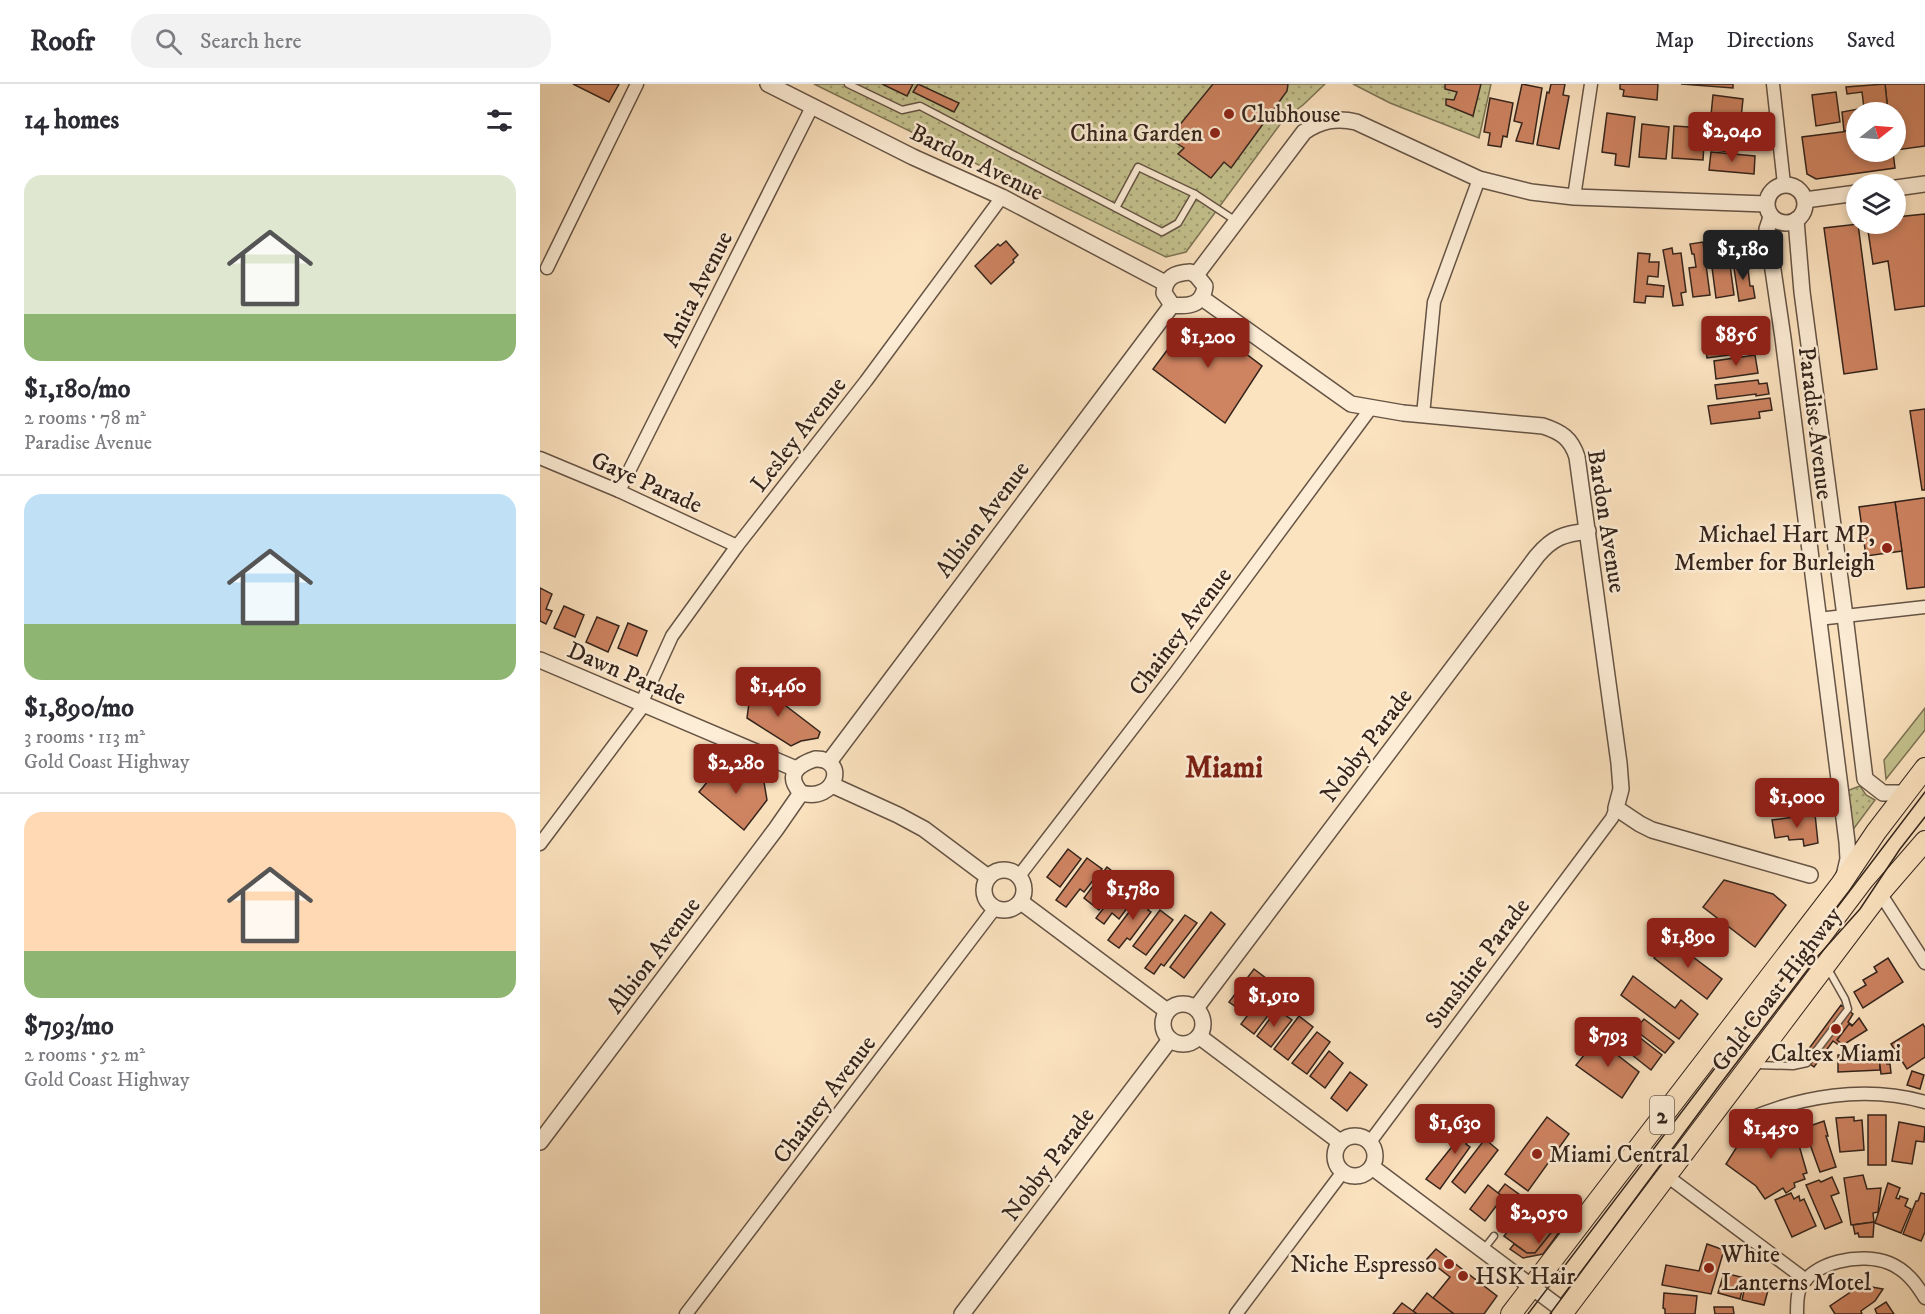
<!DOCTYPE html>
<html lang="en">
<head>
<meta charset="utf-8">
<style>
  body { margin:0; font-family:"IM FELL DW Pica",serif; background:#f2f2f3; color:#2b2b33; height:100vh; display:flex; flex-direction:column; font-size:22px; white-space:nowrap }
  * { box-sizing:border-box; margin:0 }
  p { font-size:20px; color:#7c7c81 }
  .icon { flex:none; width:33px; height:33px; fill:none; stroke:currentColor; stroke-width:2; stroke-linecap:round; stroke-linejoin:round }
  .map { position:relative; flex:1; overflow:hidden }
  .panel { display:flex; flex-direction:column; background:#fff; width:540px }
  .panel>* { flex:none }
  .needle { width:39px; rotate:73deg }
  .tools { position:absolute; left:1306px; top:18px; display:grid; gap:12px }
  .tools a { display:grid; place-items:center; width:60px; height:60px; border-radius:50%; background:#fff; box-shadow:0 3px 9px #0003; font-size:30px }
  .price { position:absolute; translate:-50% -51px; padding:0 14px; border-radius:6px; background:#8f2418; color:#fff; font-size:20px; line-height:39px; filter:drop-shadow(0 2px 3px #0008) }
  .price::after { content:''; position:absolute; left:50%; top:36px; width:18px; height:14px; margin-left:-9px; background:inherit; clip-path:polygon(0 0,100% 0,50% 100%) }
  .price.selected { background:#222; color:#fff }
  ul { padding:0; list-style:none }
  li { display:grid; align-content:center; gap:12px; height:318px; padding:0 24px }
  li+li { border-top:2px solid #e1e1e2 }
  li span { display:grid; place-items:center; height:186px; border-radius:18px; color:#555 }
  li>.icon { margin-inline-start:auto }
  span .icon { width:108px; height:108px; fill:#fffc; stroke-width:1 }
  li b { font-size:26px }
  h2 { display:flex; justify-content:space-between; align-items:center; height:72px; padding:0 24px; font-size:26px }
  header { display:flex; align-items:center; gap:36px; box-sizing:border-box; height:84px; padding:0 30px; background:#fff; border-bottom:2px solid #e1e1e2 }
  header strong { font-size:28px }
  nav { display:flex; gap:33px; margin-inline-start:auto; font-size:21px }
  .search { width:420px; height:54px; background:#f2f2f3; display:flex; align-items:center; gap:15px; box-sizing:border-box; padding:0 21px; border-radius:24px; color:#7c7c81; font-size:22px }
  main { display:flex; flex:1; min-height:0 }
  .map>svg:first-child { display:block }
  .grass { fill:url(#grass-dots); stroke:#7c7355; stroke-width:1.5 }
  .park { fill:#c4c28e; stroke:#7c7355; stroke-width:1.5 }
  .building { fill:#ce8361; stroke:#34241c; stroke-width:1.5 }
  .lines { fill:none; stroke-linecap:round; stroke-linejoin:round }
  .service-casing { stroke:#665445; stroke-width:9 }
  .minor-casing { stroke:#665445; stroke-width:15 }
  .tertiary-casing { stroke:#665445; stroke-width:18 }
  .trunk-casing { stroke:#34241c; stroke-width:22 }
  .service { stroke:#fdedd6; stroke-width:6 }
  .minor { stroke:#fdedd6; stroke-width:12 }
  .tertiary { stroke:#fdedd6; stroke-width:15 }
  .trunk { stroke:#fce3c0; stroke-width:20 }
  .tram { stroke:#34241c; stroke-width:1.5 }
  .poi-dot { fill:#8f2418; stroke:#fdedd6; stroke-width:2 }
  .labels { text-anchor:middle; stroke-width:5; stroke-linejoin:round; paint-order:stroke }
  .shield { fill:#fdedd6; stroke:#706054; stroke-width:1.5 }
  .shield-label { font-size:22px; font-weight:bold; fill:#34241c }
  .poi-label { font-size:24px; fill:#34241c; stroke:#fdedd6; text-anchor:start }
  .street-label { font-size:24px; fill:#34241c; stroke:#fdedd6 }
  .district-label { font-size:30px; font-weight:bold; fill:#7a1f14; stroke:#fdedd6 }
</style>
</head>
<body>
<header>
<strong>Roofr</strong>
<div class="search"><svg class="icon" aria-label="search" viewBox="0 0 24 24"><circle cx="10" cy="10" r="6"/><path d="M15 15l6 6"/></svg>Search here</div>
<nav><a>Map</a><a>Directions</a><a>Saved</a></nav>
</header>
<main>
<section class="panel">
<h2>14 homes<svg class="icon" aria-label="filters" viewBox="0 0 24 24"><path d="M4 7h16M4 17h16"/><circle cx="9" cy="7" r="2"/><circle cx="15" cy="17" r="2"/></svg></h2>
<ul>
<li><span style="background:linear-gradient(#dfe7d0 75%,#8fb573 0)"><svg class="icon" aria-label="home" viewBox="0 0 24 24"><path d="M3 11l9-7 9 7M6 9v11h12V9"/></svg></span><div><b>$1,180/mo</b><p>2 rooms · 78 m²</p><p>Paradise Avenue</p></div></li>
<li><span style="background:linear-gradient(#bfe0f5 70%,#8fb573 0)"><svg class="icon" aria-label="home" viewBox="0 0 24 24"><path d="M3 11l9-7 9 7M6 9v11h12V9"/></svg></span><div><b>$1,890/mo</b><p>3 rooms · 113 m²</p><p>Gold Coast Highway</p></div></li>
<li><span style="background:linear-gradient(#ffd9b3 75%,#8fb573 0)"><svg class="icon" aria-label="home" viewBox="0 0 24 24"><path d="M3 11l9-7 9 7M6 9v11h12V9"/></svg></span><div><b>$793/mo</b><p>2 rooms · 52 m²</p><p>Gold Coast Highway</p></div></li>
</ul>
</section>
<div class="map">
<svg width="1385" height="1230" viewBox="0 0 1385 1230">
  <defs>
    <pattern id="grass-dots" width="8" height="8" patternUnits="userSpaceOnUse" patternTransform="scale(1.5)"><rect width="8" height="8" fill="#c4c28e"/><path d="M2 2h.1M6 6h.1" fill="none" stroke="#a09d73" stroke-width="1.8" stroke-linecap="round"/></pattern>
  </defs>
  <rect width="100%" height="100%" fill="#fce3c0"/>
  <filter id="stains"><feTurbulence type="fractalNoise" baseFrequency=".00333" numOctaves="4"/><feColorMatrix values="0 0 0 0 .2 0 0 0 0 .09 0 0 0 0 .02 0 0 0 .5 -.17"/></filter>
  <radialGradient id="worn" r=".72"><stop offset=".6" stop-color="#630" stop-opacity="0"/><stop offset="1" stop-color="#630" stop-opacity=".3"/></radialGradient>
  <g class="grass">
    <polygon points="274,0 785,0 763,21 744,35 646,168 626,173"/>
    <polygon points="813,0 951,0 939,54 850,19"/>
    <polygon points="1320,702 1326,711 1335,716 1312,747 1304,708"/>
  </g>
  <polygon class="park" points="1385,624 1385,646 1346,695 1344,676"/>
  <g class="building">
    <polygon points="33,0 79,0 69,18"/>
    <polygon points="342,0 373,0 367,12"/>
    <polygon points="378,0 419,19 414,28 373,8"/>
    <polygon points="673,0 748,0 747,7 691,84 684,78 671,94 638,70 644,64 629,54"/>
    <polygon points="905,0 941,0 933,32 906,21 906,15 914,16 917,8 905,5"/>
    <polygon points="982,0 1002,4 993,60 976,57 982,39 974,37"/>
    <polygon points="1011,0 1025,0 1023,11 1029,12 1019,65 997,61 1007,8 1009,9"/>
    <polygon points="1080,0 1118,0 1117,16 1083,12 1084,6 1080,5"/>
    <polygon points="1141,0 1193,0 1193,4"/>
    <polygon points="1345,0 1385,0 1385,62 1356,66 1356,28 1348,28"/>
    <polygon points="1345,0 1348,28 1317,28 1317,46 1304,47 1302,28 1324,24 1322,8 1307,10 1306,3"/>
    <polygon points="1296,8 1300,38 1276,42 1272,11"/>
    <polygon points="1173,11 1203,15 1201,34 1171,31"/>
    <polygon points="950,14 973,19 967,53 963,52 961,63 948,61 950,49 944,48"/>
    <polygon points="1067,29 1095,33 1089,83 1075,81 1076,70 1062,68"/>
    <polygon points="1102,40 1129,43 1126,75 1099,73"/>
    <polygon points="1134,42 1165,44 1163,76 1132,74"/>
    <polygon points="1174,44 1200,47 1199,62 1193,61 1193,68 1172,66"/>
    <polygon points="1317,46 1317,68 1353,68 1355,84 1276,95 1267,90 1262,53"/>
    <polygon points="1171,68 1215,72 1214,90 1169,86"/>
    <polygon points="1385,130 1385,222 1355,226 1348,177 1333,180 1327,140 1356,140 1356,133"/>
    <polygon points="1318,140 1337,285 1304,290 1284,144"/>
    <polygon points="466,157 478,171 473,176 474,178 451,200 435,182 458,160 460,162"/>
    <polygon points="1163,158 1170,211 1153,213 1149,184 1156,183 1154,170 1152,170 1150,160"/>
    <polygon points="1132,164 1133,170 1141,169 1146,208 1141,209 1143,221 1133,222 1123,166"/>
    <polygon points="1188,166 1194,211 1176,214 1170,168"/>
    <polygon points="1098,169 1110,170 1109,178 1119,178 1118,193 1108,192 1107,200 1124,202 1123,213 1106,212 1105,219 1094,218"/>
    <polygon points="1207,176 1210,202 1213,202 1215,214 1199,217 1193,178"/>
    <polygon points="658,238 668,241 722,282 685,339 613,285 646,241"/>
    <polygon points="1204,252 1205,262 1210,261 1211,268 1167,274 1165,257"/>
    <polygon points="1215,271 1218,289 1176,295 1174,277"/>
    <polygon points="1218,296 1219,300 1227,299 1229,310 1216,312 1216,310 1177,315 1175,301"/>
    <polygon points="1230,314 1232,326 1219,328 1220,334 1171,340 1168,322"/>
    <polygon points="1385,325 1385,406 1382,406 1370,327"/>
    <polygon points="1383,414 1385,414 1385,503 1367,505 1355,418"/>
    <polygon points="1355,418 1362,467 1326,472 1319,423"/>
    <polygon points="0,504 12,510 6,525 12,527 6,540 0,537"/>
    <polygon points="24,522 44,531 35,553 14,544"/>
    <polygon points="57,533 79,542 68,568 46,558"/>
    <polygon points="88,539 107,547 97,572 78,564"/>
    <polygon points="212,596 280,648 278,654 261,657 251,662 207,634"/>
    <polygon points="182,680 224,698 227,716 204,746 159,708"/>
    <polygon points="1275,730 1278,759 1264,762 1263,755 1249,756 1248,752 1235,754 1232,736"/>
    <polygon points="528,765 541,775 520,803 507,793"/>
    <polygon points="547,774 562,785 544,808 540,805 526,823 516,816"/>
    <polygon points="567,783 582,795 559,826 544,814"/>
    <polygon points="585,796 600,807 579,835 572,829 564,840 556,834"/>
    <polygon points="1184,796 1233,810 1246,821 1215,863 1163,823"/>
    <polygon points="604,808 615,816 608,826 611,828 590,856 587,854 579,864 568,856"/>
    <polygon points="620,826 633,836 606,871 593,862"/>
    <polygon points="671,828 685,840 644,894 630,883"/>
    <polygon points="645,831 657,839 624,882 621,880 614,890 605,884"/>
    <polygon points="1128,854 1182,895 1167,915 1114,874"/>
    <polygon points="1348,874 1363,898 1323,924 1314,908 1326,901 1323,896 1337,888 1334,883"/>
    <polygon points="714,885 727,895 703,928 689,918"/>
    <polygon points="1093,892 1135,924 1141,916 1158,930 1139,955 1081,911"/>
    <polygon points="723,911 736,921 714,950 701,940"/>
    <polygon points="1301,921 1313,930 1308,938 1315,943 1300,962 1293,957 1274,983 1262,974"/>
    <polygon points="737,925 752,936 731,963 717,952"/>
    <polygon points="759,932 773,943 748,976 734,965"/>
    <polygon points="1319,934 1327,946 1303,961 1297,956 1309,940 1312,942"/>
    <polygon points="1104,935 1134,958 1125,969 1095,946"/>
    <polygon points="1383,940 1385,944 1385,973 1367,985 1351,960"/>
    <polygon points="777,948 790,958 767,990 752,979"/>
    <polygon points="1099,953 1122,971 1111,986 1087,967"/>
    <polygon points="1057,955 1099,988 1082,1014 1036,981"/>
    <polygon points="789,967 803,979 785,1004 770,992"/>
    <polygon points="1340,967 1340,986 1298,988 1298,971 1304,971 1304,968"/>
    <polygon points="1339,973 1346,973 1347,980 1350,980 1351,989 1341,990"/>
    <polygon points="1372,987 1384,991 1380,1005 1367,1001"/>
    <polygon points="810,988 827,1001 807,1027 791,1014"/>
    <rect x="1328" y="1031" width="18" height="50"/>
    <polygon points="1007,1033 1029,1050 988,1107 965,1090"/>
    <polygon points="1314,1033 1314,1037 1322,1036 1324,1066 1300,1068 1296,1034"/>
    <polygon points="935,1034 946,1042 937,1053 933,1050 926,1060 930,1063 900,1105 886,1095"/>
    <polygon points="1252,1037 1267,1089 1263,1090 1265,1095 1254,1099 1255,1103 1246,1109 1243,1104 1225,1115 1216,1102 1186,1080 1198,1061 1216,1051"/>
    <polygon points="1284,1037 1288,1052 1286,1052 1296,1083 1280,1088 1264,1044"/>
    <polygon points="1359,1038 1385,1043 1384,1058 1376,1057 1372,1080 1352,1077"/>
    <polygon points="945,1055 958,1066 925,1109 912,1098"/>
    <polygon points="1323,1091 1327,1105 1341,1104 1338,1128 1333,1129 1334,1138 1311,1141 1304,1094"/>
    <polygon points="1292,1093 1299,1109 1291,1112 1302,1138 1285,1145 1266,1101 1279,1096 1281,1098"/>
    <polygon points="1348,1099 1360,1104 1356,1114 1359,1115 1360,1112 1368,1115 1365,1122 1371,1125 1361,1149 1335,1139"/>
    <polygon points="965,1100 987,1116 980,1126 958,1109"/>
    <polygon points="948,1101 963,1113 945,1137 930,1125"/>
    <polygon points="1251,1109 1254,1115 1259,1112 1260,1117 1264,1115 1276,1142 1252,1153 1235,1116"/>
    <polygon points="1381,1109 1385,1110 1385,1148 1381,1157 1363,1150 1376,1117 1378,1117"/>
    <polygon points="991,1117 1019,1139 995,1169 987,1169 964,1152"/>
    <polygon points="1334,1138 1333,1153 1319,1153 1318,1149 1315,1150 1313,1141"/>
    <polygon points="1018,1140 1023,1143 1003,1170 983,1174 970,1165 974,1160 987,1169 995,1169"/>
    <polygon points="1167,1160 1184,1166 1171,1210 1122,1201 1126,1181 1159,1187"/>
    <polygon points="896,1165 957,1212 944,1230 914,1230 893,1214 910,1193 887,1175"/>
    <polygon points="1184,1189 1205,1194 1200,1215 1178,1209"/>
    <polygon points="1215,1195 1230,1199 1224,1221 1202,1216 1206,1198 1214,1200"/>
    <polygon points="1321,1201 1343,1205 1335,1217 1321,1227 1322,1230 1295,1230 1290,1222"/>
    <polygon points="887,1209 893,1214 914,1230 877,1230 873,1227"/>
    <polygon points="1124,1209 1157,1212 1155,1230 1125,1230 1125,1225 1123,1224"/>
    <polygon points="1346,1218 1354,1230 1337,1230 1335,1225"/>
    <polygon points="862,1219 873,1227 877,1230 853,1230"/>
    <polygon points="1174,1223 1193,1223 1194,1230 1175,1230"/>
  </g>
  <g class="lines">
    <defs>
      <g id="service">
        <polyline points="308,0 362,26 380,22 622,148 638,139 655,110 696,137"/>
        <polyline points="576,124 598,83 655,110"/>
        <polyline points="1217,981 1253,982 1267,979 1308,925 1305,915 1288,885"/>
        <polyline points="943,1166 954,1152"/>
      </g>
      <g id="minor">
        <polyline points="1233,0 1244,100"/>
        <polyline points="1034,113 1051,0"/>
        <polyline points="7,184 97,0"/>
        <polyline points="883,331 894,218 939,95"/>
        <polyline points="0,374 79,407 197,462"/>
        <polyline points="79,407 272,23"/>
        <polyline points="1278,535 1385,523"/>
        <polyline points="101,620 132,552 197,462 326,297 462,113"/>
        <polyline points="0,760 104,621"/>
        <polyline points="479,792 636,588 831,324"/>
        <polyline points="1340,809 1385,879"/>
        <path d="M1204 1037C1260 1012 1325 1001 1385 1018"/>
        <polyline points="830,1058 1072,734 1076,724"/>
        <polyline points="1127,1092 1266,1196"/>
        <polyline points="146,1230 455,824"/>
        <polyline points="696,1230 802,1089"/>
        <path d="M1257 1230C1257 1223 1257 1213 1259 1207 1270 1177 1323 1168 1349 1179 1366 1186 1376 1199 1385 1214"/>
      </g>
      <g id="tertiary">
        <polyline points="228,0 373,73 462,113 625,199"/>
        <circle cx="1246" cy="120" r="19"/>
        <polyline points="1356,104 1385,100"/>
        <polyline points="1265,116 1317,109"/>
        <polyline points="1231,133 1227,145 1243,254 1307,758 1308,775 1304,792"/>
        <polyline points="1256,136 1262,208 1305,532 1325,695 1343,709 1367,709"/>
        <path d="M650 188 656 191 665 202C663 221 649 223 632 221L624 209C625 193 635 189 650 188Z"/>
        <path d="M656 191 764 48C780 37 796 33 816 38L939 95 991 108 1034 113 1226 120"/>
        <path d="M662 214 811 320 863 329 1003 342C1021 348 1031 354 1037 373L1079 679 1081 705 1076 724 1100 740 1112 746 1270 791"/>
        <polyline points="0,576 256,685"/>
        <path d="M275 675C308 674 297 719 261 709 245 691 257 681 275 675Z"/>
        <polyline points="289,678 632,221"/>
        <polyline points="292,701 358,731 384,745 448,793"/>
        <circle cx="464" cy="806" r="20"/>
        <polyline points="481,818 627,927"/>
        <circle cx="643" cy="940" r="20"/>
        <path d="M656 924 997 472C1013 453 1024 450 1048 447"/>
        <polyline points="660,953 800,1058"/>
        <circle cx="815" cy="1072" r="20"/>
        <polyline points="0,1058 236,745 261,709"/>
        <polyline points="832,1083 1024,1227"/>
        <polyline points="422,1230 629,957"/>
      </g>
      <g id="trunk">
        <polyline points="971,1230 1301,800 1336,748 1385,684"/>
        <polyline points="1022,1230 1340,809 1385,757"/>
      </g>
    </defs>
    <use href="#service" class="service-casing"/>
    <use href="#minor" class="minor-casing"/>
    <use href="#tertiary" class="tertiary-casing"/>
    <use href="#trunk" class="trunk-casing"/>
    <use href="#service" class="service"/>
    <use href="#minor" class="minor"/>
    <use href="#tertiary" class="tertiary"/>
    <use href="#trunk" class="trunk"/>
    <g class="tram">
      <polyline points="988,1230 1385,708"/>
      <polyline points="1010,1230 1178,1003 1278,872 1320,825 1360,765 1385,733"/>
    </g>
  </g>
  <g class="poi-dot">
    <circle cx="689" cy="30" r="6"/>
    <circle cx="675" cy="49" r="6"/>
    <circle cx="1347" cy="464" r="6"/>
    <circle cx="1296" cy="945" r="6"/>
    <circle cx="997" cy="1070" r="6"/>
    <circle cx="909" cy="1180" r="6"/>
    <circle cx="1169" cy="1184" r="6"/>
    <circle cx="923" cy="1192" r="6"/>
  </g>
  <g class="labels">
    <rect class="shield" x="1110" y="1012" width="24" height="38" rx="4.5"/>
    <g class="shield-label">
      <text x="1122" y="1039">2</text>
    </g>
    <g class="poi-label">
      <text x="701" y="38">Clubhouse</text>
      <text x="663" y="57" text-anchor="end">China Garden</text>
      <text x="1335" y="458" text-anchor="end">Michael Hart MP,<tspan x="1335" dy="28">Member for Burleigh</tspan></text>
      <text x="1296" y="977" text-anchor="middle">Caltex Miami</text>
      <text x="1009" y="1078">Miami Central</text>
      <text x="1181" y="1178">White<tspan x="1181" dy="28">Lanterns Motel</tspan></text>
      <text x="897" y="1188" text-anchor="end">Niche Espresso</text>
      <text x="935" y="1200">HSK Hair</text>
    </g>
    <g class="street-label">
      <text transform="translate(437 78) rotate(26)" y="8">Bardon Avenue</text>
      <text transform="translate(157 205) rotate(-63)" y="8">Anita Avenue</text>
      <text transform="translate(1276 339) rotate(83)" y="8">Paradise Avenue</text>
      <text transform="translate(258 350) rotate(-52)" y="8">Lesley Avenue</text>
      <text transform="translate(107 398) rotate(24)" y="8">Gaye Parade</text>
      <text transform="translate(442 435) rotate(-53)" y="8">Albion Avenue</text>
      <text transform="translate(1067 437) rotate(81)" y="8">Bardon Avenue</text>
      <text transform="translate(640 547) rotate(-53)" y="8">Chainey Avenue</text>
      <text transform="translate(87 589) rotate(23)" y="8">Dawn Parade</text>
      <text transform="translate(826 661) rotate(-53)" y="8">Nobby Parade</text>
      <text transform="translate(113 871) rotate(-53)" y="8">Albion Avenue</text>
      <text transform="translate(937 879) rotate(-53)" y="8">Sunshine Parade</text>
      <text transform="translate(1236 905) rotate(-53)" y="8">Gold Coast Highway</text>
      <text transform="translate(284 1015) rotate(-53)" y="8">Chainey Avenue</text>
      <text transform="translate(508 1080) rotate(-53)" y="8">Nobby Parade</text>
    </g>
    <g class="district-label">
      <text x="684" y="693">Miami</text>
    </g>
  </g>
  <rect width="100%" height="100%" filter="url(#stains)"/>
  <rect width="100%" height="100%" fill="url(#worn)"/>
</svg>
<div class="tools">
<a><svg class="needle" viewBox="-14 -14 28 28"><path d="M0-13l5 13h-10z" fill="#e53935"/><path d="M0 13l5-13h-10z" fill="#7c7c81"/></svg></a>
<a><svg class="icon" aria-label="layers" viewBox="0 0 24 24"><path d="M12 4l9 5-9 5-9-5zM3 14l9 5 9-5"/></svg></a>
</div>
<b class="price" style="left:1192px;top:79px">$2,040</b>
<b class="price selected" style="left:1203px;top:197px">$1,180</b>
<b class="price" style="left:1196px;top:283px">$856</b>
<b class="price" style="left:668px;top:285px">$1,200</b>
<b class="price" style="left:238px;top:634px">$1,460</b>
<b class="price" style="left:196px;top:711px">$2,280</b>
<b class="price" style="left:1257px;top:745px">$1,000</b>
<b class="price" style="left:593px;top:837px">$1,780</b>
<b class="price" style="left:1148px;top:885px">$1,890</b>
<b class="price" style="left:734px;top:944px">$1,910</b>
<b class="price" style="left:1068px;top:984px">$793</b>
<b class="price" style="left:915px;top:1071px">$1,630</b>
<b class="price" style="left:1231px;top:1076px">$1,450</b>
<b class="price" style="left:999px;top:1161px">$2,050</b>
</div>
</main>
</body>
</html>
